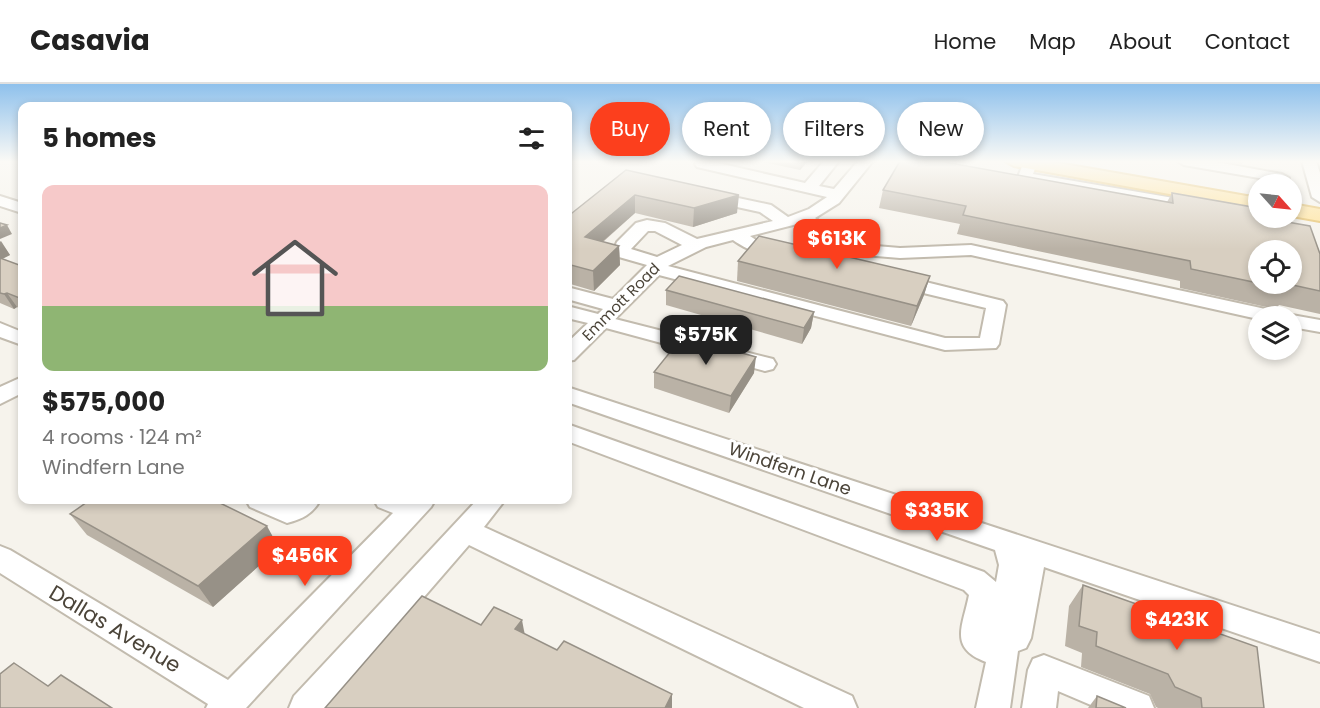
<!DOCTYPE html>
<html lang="en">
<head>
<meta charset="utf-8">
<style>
  body { margin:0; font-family:Poppins,sans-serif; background:#f2f2f2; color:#222; height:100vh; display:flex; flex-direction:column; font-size:22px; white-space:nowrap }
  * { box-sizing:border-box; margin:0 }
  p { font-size:20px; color:#767676 }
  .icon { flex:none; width:33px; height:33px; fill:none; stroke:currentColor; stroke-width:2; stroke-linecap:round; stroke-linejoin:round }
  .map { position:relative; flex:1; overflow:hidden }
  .details { position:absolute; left:18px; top:18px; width:554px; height:402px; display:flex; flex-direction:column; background:#fff; border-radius:12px; box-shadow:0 3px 9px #0003 }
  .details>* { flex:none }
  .banner { position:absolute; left:590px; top:18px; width:570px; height:54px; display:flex; gap:12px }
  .needle { width:39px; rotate:117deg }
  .fabs { position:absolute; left:1248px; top:90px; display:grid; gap:12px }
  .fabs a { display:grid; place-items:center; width:54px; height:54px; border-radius:50%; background:#fff; box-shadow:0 3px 9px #0003; font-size:30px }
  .price { position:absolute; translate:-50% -51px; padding:0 14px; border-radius:12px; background:#fc3f1d; color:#fff; font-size:20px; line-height:39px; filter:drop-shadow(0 2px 3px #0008) }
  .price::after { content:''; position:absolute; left:50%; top:36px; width:18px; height:14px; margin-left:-9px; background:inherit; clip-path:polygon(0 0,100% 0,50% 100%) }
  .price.on { background:#222; color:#fff }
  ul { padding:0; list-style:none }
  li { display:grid; align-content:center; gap:12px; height:318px; padding:0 24px }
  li+li { border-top:2px solid #e0e0e0 }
  li span { display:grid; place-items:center; height:186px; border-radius:12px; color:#555 }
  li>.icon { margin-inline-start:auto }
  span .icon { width:108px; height:108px; fill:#fffc; stroke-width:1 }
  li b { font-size:26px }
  h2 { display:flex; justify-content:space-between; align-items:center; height:72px; padding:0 24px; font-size:26px }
  .pill { padding:0 21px; border-radius:27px; background:#fff; box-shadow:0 3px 9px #0003; font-size:21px; line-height:54px }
  .pill.on { background:#fc3f1d; color:#fff }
  header { display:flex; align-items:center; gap:36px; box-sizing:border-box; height:84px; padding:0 30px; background:#fff; border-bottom:2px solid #e0e0e0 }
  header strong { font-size:28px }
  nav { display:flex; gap:33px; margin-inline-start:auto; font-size:21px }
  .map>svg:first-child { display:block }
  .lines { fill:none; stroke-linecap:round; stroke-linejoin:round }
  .minor-casing { stroke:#c2bbae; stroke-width:4 }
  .major-casing { stroke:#e6c16a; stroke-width:4 }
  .minor { fill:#fff; fill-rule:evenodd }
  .major { fill:#ffe39c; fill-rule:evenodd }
  .wall { fill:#bab2a6; fill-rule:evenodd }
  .shaded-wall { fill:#979187 }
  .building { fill:#d8cfc1; stroke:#979187; stroke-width:1.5 }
  .labels { text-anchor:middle; stroke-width:6; stroke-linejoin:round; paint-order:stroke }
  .far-street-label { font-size:15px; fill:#4b4439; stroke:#fff }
  .street-label { font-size:18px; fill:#4b4439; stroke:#fff }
  .near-street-label { font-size:21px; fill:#4b4439; stroke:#fff }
</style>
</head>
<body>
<header>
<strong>Casavia</strong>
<nav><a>Home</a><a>Map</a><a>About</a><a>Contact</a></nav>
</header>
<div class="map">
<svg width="1320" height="624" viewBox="0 0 1320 624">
  <rect width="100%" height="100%" fill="#f6f3ec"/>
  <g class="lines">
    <defs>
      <g id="minor">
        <path d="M697 77H709L805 99 824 77H839L819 102 834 105 858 77H873L839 119 815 134 839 152 864 161 900 164 971 161 1270 226 1277 228 1280 232H1258V235L971 171 900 174 864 171 827 160 801 139 750 152 759 158 787 164 790 168 787 172C770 176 747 166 733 156L706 163 668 182 945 254H980L986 224 890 201 888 197 890 193 897 191 1003 217 1006 221 999 260 996 264 945 266 659 191 615 235 773 275 776 280 773 285 765 287 606 244 574 276 567 277V259L588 239 567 234V222L598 230 603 225 567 215V203L613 215 647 181 619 173 613 167 617 158 636 139 647 136 665 139 697 155 773 137 760 128 705 116 702 113 705 110 710 108 771 121 788 133 809 125 827 113 697 83 695 80ZM648 147H655L682 161 657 173 631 165Z"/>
        <polygon points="1024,77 1038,77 1033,90 1197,118 1205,123 1197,128 1020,96 1018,93"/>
        <polygon points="1177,77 1211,77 1282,90 1289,94 1282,98 1184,81"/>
        <polygon points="1302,77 1316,77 1320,89 1320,118 1312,113"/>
        <polygon points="0,112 22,119 22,129 0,122"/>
        <polygon points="1292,231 1320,236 1320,248 1292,243 1292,232 1286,232"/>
        <polygon points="0,239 22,248 22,261 0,253"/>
        <polygon points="22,293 22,309 0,320 0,303"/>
        <path d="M567 303 1320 550V578L1044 483 1031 554 1026 564 1018 567 1010 624H976L986 578C948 564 963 542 969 511L964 506 567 357V340L984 488 996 498 999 481 995 466 567 318Z"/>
        <path d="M246 416H283L287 418 290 416H320C313 430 302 435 287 439L250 423Z"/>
        <polygon points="374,416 435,416 431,423 246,624 206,624 208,620 0,489 0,462 10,466 228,596 393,429 378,423"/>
        <polygon points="477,416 505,416 484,443 852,612 857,624 804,624 469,461 328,624 289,624 294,612"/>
        <polygon points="1044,571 1149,612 1154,624 1098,624 1058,607 1056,624 1022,624 1028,586 1033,575"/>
      </g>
      <g id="major">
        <polygon points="1005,77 1047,77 1258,114 1258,126 1014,82"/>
        <polygon points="1292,120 1320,125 1320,137 1292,132"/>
      </g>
    </defs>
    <use href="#minor" class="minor-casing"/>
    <use href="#major" class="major-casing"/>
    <use href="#minor" class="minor"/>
    <use href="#major" class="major"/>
  </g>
  <g class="wall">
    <polygon points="759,77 808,77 800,86"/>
    <polygon points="1227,77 1243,77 1242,80"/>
    <polygon points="626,86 737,129 693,143 635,129 603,158 619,162 620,181 594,207 567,199 567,133"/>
    <path d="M883 106 1167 118 1172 109 1270 135 1320 170V230L1279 221 1276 225 1180 204V197L957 150 960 140 879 124ZM1258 166 1292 200H1258Z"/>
    <polygon points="0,157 10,171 2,175 22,182 22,226 17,223 14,225 0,219"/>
    <polygon points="738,177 930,192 924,211 911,242 737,197"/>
    <polygon points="666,206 814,228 811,244 802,260 666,221"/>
    <polygon points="654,288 754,289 729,329 654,304"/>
    <polygon points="70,430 279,464 213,523 87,451"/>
    <polygon points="1083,501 1264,624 1158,624 1156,623 1150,610 1081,583 1082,569 1065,562 1069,522"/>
    <polygon points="1097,612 1126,624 1088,624"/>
  </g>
  <g class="shaded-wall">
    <polygon points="801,77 808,77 800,86"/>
    <polygon points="635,111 635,129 586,172 585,153"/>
    <polygon points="739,111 737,129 693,143 694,124"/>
    <polygon points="7,141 12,150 0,155 0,144"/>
    <polygon points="1,157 10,171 0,176 0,158"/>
    <polygon points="619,162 620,181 594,207 593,187"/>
    <polygon points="930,192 924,211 911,242 917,222"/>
    <polygon points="7,209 17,223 14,225 4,210"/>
    <polygon points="814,228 811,244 802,260 804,244"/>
    <polygon points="756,273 754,289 729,329 731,312"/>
    <polygon points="267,442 279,464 213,523 198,502"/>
    <polygon points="522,536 526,557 515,545"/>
    <polygon points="672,610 672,624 665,624"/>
  </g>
  <g class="building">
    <polygon points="900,77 939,77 1173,119 1172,109 1258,124 1258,134 1269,134 1270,135 1310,142 1320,170 1320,207 1288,200 1289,205 1261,200 1292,200 1292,166 1258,166 1258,199 1191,185 1190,177 963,131 966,122 883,106"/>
    <polygon points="626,86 739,111 694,124 635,111 585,153 619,162 593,187 567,180 567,133"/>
    <polygon points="0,139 7,141 0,144"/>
    <polygon points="759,152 930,192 917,222 738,177"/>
    <polygon points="0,174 22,182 22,215 7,209 4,210 0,209"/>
    <polygon points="679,192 814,228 804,244 666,206"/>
    <polygon points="683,252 756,273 731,312 654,288"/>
    <polygon points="90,416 214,416 267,442 198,502 70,430"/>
    <polygon points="1083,501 1257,563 1264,624 1202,624 1201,614 1175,603 1168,590 1096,562 1097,548 1079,542"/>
    <polygon points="422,512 481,541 494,523 522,536 515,545 557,566 564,557 672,610 665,624 325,624"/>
    <polygon points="14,579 48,602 61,591 112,624 0,624 0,590"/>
    <polygon points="1097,612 1126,624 1096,624"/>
  </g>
  <linearGradient id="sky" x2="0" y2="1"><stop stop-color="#8fc1ec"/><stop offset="0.47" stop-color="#fbfaf6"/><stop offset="1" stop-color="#fbfaf6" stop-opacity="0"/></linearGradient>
  <rect width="1320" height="165" fill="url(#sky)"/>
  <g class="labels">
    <g class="far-street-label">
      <text transform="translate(621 218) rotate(-45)" y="5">Emmott Road</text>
    </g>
    <g class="street-label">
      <text transform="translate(790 385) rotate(19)" y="6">Windfern Lane</text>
    </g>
    <g class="near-street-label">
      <text transform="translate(115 545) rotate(31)" y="7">Dallas Avenue</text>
    </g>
  </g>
</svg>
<div class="fabs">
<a><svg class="needle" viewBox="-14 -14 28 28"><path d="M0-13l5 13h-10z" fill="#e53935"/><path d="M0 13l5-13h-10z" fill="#767676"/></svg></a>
<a><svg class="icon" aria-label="locate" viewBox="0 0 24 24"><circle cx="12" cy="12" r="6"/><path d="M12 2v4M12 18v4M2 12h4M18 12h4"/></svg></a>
<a><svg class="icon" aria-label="layers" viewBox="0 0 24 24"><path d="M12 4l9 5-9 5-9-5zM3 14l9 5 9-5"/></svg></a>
</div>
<b class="price" style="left:837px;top:186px">$613K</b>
<b class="price on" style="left:706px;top:282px">$575K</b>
<b class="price" style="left:937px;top:458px">$335K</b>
<b class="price" style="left:305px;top:503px">$456K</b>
<b class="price" style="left:1177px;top:567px">$423K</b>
<div class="banner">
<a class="pill on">Buy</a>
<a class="pill">Rent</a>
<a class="pill">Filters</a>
<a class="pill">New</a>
</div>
<section class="details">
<h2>5 homes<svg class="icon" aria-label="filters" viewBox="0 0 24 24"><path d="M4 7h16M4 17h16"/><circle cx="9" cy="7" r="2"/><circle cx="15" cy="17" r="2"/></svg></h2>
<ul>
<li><span style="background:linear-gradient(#f6c9c9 65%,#8fb573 0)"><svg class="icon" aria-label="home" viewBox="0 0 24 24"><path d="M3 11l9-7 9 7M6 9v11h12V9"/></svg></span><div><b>$575,000</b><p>4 rooms · 124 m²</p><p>Windfern Lane</p></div></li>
</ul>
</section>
</div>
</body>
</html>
